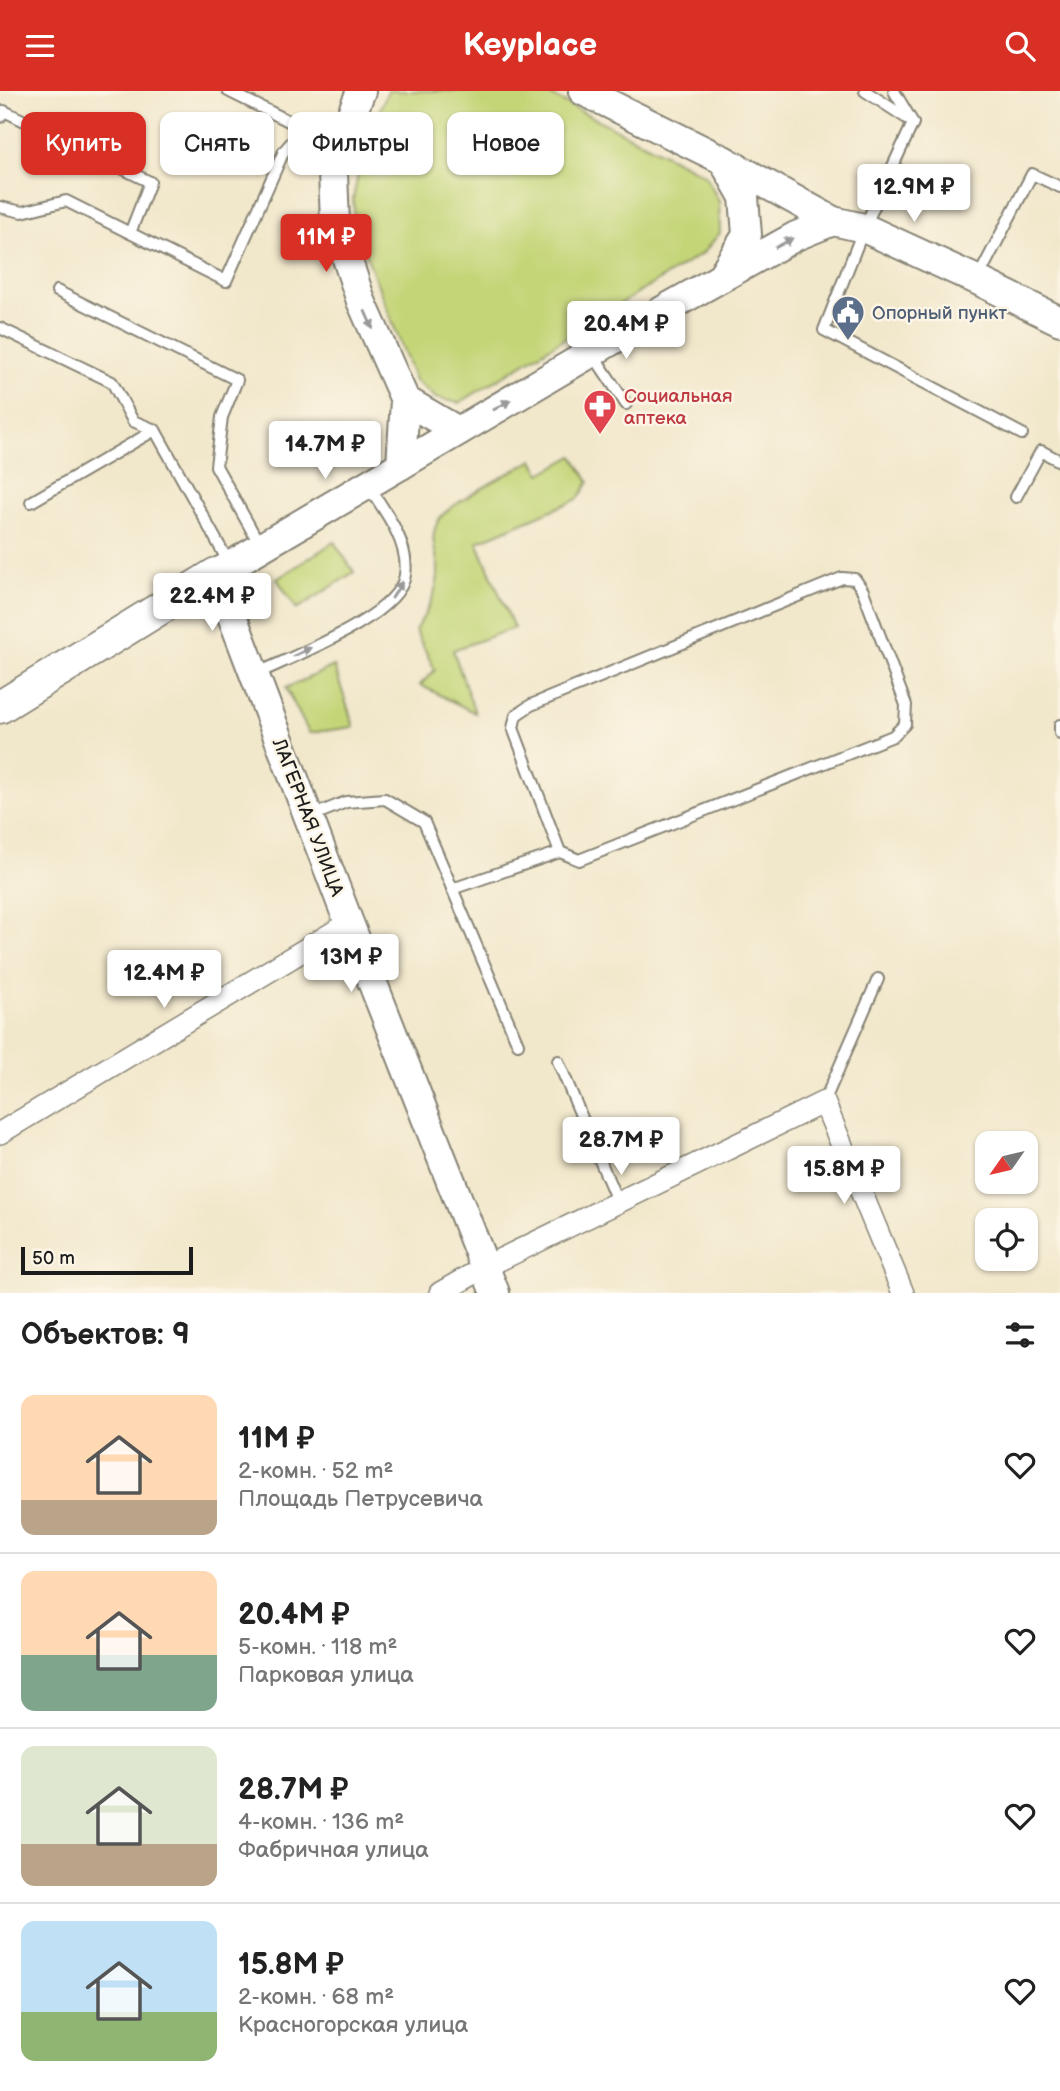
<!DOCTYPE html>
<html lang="ru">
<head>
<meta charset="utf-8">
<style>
  body { margin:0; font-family:"Balsamiq Sans",sans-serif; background:#f2f2f2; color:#222; height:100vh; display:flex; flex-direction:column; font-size:26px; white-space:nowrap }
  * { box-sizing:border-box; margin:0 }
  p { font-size:23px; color:#767676 }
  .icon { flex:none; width:38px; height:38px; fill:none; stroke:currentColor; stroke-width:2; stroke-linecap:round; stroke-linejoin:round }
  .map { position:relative; height:1202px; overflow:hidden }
  .side { display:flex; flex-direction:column; background:#fff; flex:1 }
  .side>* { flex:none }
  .guide { position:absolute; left:21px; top:21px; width:700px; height:63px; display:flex; gap:14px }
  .needle { width:46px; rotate:236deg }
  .controls { position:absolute; left:975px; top:1040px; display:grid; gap:14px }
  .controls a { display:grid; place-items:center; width:63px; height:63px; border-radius:14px; background:#fff; box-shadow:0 2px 5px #0004; font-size:35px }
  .scale { position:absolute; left:21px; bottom:18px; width:172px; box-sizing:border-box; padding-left:7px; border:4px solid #1c1c1c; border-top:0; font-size:19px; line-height:24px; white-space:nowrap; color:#1c1c1c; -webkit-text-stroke:5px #fcf5e5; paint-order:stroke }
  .price { position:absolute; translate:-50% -60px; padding:0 16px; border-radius:7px; background:#fff; color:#222; font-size:23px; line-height:46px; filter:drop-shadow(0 2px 4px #0008) }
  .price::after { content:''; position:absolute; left:50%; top:42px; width:21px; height:16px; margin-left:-10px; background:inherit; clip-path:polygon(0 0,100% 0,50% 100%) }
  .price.active { background:#d93025; color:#fff }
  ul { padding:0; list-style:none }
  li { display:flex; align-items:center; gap:21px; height:175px; padding:0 21px }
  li+li { border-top:2px solid #e0e0e0 }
  li span { display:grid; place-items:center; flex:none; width:196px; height:140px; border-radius:14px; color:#555 }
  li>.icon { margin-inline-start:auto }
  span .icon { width:84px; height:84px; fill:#fffc; stroke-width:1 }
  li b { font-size:30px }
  h2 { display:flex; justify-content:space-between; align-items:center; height:84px; padding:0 21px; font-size:30px }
  .tag { padding:0 24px; border-radius:14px; background:#fff; box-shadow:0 2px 5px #0004; font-size:24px; line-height:63px }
  .tag.active { background:#d93025; color:#fff }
  header { display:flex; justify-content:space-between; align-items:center; height:91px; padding:0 21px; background:#d93025; color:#fff; font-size:32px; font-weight:600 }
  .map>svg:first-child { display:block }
  .green { fill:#c4d578; stroke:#70784a; stroke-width:2 }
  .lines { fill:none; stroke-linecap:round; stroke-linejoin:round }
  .service-casing { stroke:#868274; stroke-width:14 }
  .minor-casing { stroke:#868274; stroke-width:24 }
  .tertiary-casing { stroke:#868274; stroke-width:32 }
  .secondary-casing { stroke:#868274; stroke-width:35 }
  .service { stroke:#fff; stroke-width:10 }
  .minor { stroke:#fff; stroke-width:21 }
  .tertiary { stroke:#fff; stroke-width:28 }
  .secondary { stroke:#fff; stroke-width:32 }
  .oneway { fill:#999 }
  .labels { text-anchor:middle; stroke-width:5; stroke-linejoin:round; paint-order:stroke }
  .service-label { font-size:19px; fill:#4e5e75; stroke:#fcf5e5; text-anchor:start }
  .health-label { font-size:19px; fill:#be3a42; stroke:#fcf5e5; text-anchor:start }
  .street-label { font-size:19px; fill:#1c1c1c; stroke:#fcf5e5 }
</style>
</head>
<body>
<header><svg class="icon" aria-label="menu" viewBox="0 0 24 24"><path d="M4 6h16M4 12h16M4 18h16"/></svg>Keyplace<svg class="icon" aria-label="search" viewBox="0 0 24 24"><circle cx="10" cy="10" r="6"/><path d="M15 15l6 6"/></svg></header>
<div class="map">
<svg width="1060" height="1202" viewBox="0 0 1060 1202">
  <rect width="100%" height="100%" fill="#fcf5e5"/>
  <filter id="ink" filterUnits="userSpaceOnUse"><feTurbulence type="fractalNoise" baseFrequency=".0143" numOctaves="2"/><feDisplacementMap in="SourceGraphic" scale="14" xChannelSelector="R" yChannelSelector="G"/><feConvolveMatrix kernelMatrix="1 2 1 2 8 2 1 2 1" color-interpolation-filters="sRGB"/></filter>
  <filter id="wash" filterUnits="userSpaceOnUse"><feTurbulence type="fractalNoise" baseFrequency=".00686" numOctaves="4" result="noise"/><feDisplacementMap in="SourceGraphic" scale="28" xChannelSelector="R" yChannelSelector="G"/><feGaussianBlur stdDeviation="1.57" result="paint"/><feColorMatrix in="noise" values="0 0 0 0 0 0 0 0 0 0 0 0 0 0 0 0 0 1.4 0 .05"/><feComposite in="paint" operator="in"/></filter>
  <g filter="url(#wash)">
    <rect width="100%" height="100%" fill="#f1e7cb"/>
    <g class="green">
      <polygon points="388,0 542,0 705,84 719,110 720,142 703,162 459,312 436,307 415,289 356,138 353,108 364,55"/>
      <path d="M573 365 589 391 578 408 477 451 514 537 453 559 475 622 420 594 435 579 415 539C426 524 439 498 438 479 437 458 427 448 440 427 449 413 515 379 533 369L541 383Z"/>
      <polygon points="334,451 354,481 297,518 277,488"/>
      <polygon points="334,575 354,636 309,642 286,597"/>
    </g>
  </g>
  <g filter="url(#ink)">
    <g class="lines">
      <defs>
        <g id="service">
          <polyline points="228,0 339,55"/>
          <polyline points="865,0 908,28"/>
          <polyline points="894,0 913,32 864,137 824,239 1022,343"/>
          <polyline points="0,26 4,20 150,91 130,142"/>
          <polyline points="0,116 22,121 66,110 226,190 284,60 303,38"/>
          <polyline points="977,189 1032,83 1060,96"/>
          <polyline points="57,200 237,289 222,326 216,375 261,456"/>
          <polyline points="0,237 112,291 133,330 155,339 229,472"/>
          <polyline points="592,262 626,313"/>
          <polyline points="1016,406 1041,360 1060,370"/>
          <polyline points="31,411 155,339"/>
          <path d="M256 583C291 566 400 525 405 484 410 453 385 420 369 396"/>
          <polyline points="1060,634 1060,642"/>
          <polyline points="309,726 346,711 385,708 424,731 518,953"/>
          <polyline points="452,798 560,761 579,769 893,645 905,633 906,614 863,500 855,488 842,487 531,614 516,624 513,637 560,761"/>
          <polyline points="558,970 618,1112"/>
          <polyline points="824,1011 878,888"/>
        </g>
        <g id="minor">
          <polyline points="0,1042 349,832"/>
          <polyline points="440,1202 485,1176 824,1011 903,1202"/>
        </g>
        <g id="tertiary">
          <polyline points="361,0 339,55 333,82 335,131 361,210 405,309 401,374"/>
          <polyline points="583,0 723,69 833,130 864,137 977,189 1060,230"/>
          <polyline points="721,186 747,144 744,106 723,69"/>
          <polyline points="405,309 458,340"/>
          <polyline points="495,1202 349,832 216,483 667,217 796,145 833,130"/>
        </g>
        <polyline id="secondary" points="0,616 216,483"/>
      </defs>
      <use href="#service" class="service-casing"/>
      <use href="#minor" class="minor-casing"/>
      <use href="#tertiary" class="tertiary-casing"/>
      <use href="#secondary" class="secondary-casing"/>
      <use href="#service" class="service"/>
      <use href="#minor" class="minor"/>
      <use href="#tertiary" class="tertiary"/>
      <use href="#secondary" class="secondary"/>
    </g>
    <defs><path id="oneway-solid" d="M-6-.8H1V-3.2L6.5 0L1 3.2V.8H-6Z" transform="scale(1.75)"/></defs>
    <g class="oneway">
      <use href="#oneway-solid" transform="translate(784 152) rotate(-29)"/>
      <use href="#oneway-solid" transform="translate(369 229) rotate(66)"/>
      <use href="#oneway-solid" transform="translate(502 314) rotate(-30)"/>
      <use href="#oneway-solid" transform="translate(397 499) rotate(-58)"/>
      <use href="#oneway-solid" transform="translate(302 561) rotate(-26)"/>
    </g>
  </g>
  <defs>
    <symbol id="civic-pin" viewBox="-11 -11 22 30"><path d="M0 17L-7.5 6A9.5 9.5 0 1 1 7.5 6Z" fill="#5c6f8a" stroke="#fcf5e5"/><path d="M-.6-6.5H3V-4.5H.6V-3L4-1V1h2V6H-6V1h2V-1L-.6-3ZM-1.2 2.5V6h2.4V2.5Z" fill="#fff"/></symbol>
    <symbol id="pharmacy-pin" viewBox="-11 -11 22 30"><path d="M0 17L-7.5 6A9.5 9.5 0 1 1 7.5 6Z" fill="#e0444e" stroke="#fcf5e5"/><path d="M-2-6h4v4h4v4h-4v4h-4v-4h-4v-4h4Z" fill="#fff"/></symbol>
  </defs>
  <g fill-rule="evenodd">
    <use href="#civic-pin" x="829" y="202" width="38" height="52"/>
    <use href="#pharmacy-pin" x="581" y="296" width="38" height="52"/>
  </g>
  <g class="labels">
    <g class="service-label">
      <text x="872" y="228">Опорный пункт</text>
    </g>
    <g class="health-label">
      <text x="624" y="311">Социальная<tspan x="624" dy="22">аптека</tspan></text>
    </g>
    <g class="street-label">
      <text transform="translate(309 726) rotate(69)" y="7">ЛАГЕРНАЯ УЛИЦА</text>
    </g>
  </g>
</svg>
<div class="controls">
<a><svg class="needle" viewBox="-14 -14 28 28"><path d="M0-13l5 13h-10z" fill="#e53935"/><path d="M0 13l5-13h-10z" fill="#767676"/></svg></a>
<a><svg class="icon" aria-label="locate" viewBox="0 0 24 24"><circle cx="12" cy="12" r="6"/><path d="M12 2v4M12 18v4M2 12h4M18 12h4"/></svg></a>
</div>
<div class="scale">50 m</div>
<b class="price" style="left:914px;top:133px">12.9M ₽</b>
<b class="price active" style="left:326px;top:183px">11M ₽</b>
<b class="price" style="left:626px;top:270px">20.4M ₽</b>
<b class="price" style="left:325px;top:390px">14.7M ₽</b>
<b class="price" style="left:212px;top:542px">22.4M ₽</b>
<b class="price" style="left:351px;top:903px">13M ₽</b>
<b class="price" style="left:164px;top:919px">12.4M ₽</b>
<b class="price" style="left:621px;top:1086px">28.7M ₽</b>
<b class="price" style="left:844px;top:1115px">15.8M ₽</b>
<div class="guide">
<a class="tag active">Купить</a>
<a class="tag">Снять</a>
<a class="tag">Фильтры</a>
<a class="tag">Новое</a>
</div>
</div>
<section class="side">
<h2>Объектов: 9<svg class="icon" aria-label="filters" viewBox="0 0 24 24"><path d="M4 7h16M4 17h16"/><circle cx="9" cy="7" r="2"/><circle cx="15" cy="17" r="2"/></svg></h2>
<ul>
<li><span style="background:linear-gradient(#ffd9b3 75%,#b9a48a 0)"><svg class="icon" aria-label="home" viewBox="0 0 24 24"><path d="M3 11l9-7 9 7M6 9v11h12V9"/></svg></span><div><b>11M ₽</b><p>2-комн. · 52 m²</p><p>Площадь Петрусевича</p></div><svg class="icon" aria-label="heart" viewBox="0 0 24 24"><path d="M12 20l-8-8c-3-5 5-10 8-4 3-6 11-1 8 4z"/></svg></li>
<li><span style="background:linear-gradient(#ffd9b3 60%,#7fa58c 0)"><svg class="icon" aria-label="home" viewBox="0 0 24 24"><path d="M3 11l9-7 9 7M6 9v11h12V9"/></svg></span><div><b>20.4M ₽</b><p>5-комн. · 118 m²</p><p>Парковая улица</p></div><svg class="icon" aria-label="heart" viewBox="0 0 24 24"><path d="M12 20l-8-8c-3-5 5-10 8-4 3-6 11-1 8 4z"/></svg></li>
<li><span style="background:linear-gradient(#dfe7d0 70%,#b9a48a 0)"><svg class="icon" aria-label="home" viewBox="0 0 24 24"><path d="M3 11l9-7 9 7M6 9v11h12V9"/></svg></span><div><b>28.7M ₽</b><p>4-комн. · 136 m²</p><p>Фабричная улица</p></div><svg class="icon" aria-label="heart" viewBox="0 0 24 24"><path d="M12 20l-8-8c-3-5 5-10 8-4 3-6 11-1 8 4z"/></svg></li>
<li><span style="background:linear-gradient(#bfe0f5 65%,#8fb573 0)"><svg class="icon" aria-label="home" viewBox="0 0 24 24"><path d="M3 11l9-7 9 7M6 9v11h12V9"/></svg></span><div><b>15.8M ₽</b><p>2-комн. · 68 m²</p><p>Красногорская улица</p></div><svg class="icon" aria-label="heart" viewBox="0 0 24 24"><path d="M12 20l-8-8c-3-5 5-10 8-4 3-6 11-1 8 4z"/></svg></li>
</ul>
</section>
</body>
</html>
